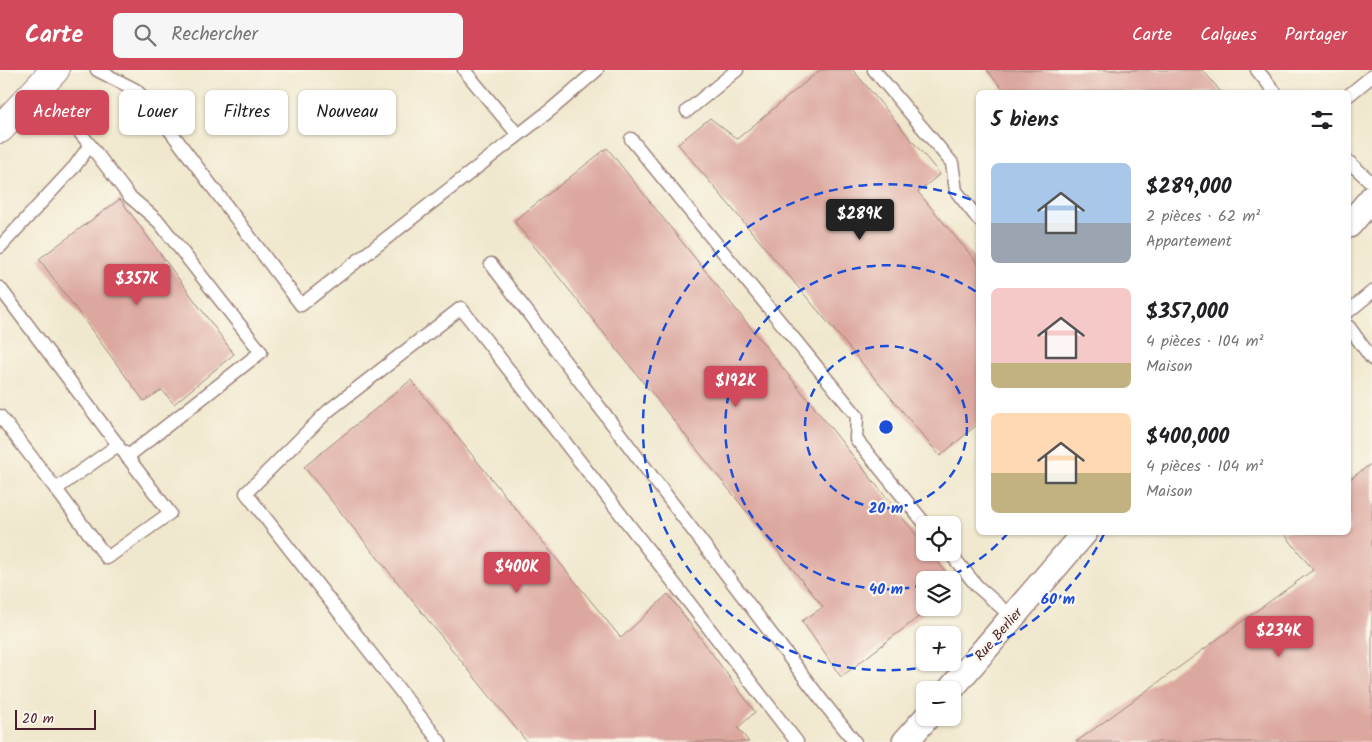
<!DOCTYPE html>
<html lang="fr">
<head>
<meta charset="utf-8">
<style>
  body { margin:0; font-family:Kalam,sans-serif; background:#f6f6f6; color:#202124; height:100vh; display:flex; flex-direction:column; font-size:19px; white-space:nowrap }
  * { box-sizing:border-box; margin:0 }
  p { font-size:16px; color:#757577 }
  .icon { flex:none; width:28px; height:28px; fill:none; stroke:currentColor; stroke-width:2; stroke-linecap:round; stroke-linejoin:round }
  .map { position:relative; flex:1; overflow:hidden }
  .panel { position:absolute; left:976px; top:20px; width:375px; height:445px; display:flex; flex-direction:column; background:#fff; border-radius:8px; box-shadow:0 1px 4px #0004 }
  .panel>* { flex:none }
  .banner { position:absolute; left:15px; top:20px; width:475px; height:45px; display:flex; gap:10px }
  .fabs { position:absolute; left:916px; top:446px; display:grid; gap:10px }
  .fabs a { display:grid; place-items:center; width:45px; height:45px; border-radius:8px; background:#fff; box-shadow:0 1px 4px #0004; font-size:25px }
  .scale { position:absolute; left:15px; bottom:12px; width:81px; box-sizing:border-box; padding-left:5px; border:2px solid #4a1f2b; border-top:0; font-size:14px; line-height:18px; white-space:nowrap; color:#4a1f2b; -webkit-text-stroke:4px #fbf7ec; paint-order:stroke }
  .price { position:absolute; translate:-50% -42px; padding:0 11px; border-radius:5px; background:#d1495b; color:#fff; font-size:16px; line-height:32px; filter:drop-shadow(0 1px 2px #0008) }
  .price::after { content:''; position:absolute; left:50%; top:30px; width:15px; height:11px; margin-left:-8px; background:inherit; clip-path:polygon(0 0,100% 0,50% 100%) }
  .price.active { background:#222; color:#fff }
  ul { padding:0; list-style:none }
  li { display:flex; align-items:center; gap:15px; height:125px; padding:0 15px }
  li span { display:grid; place-items:center; flex:none; width:140px; height:100px; border-radius:8px; color:#555 }
  li>.icon { margin-inline-start:auto }
  span .icon { width:60px; height:60px; fill:#fffc; stroke-width:1 }
  li b { font-size:21px }
  h2 { display:flex; justify-content:space-between; align-items:center; height:60px; padding:0 15px; font-size:21px }
  .tag { padding:0 18px; border-radius:8px; background:#fff; box-shadow:0 1px 4px #0004; font-size:18px; line-height:45px }
  .tag.active { background:#d1495b; color:#fff }
  header { display:flex; align-items:center; gap:30px; box-sizing:border-box; height:70px; padding:0 25px; background:#d1495b; color:#fff }
  header strong { font-size:24px }
  nav { display:flex; gap:28px; margin-inline-start:auto; font-size:18px }
  .search { width:350px; height:45px; background:#f6f6f6; display:flex; align-items:center; gap:12px; box-sizing:border-box; padding:0 18px; border-radius:8px; color:#757577; font-size:19px }
  .map>svg:first-child { display:block }
  .building { fill:#dca79f }
  .lines { fill:none; stroke-linecap:round; stroke-linejoin:round }
  .service-casing { stroke:#9d847c; stroke-width:15 }
  .minor-casing { stroke:#9d847c; stroke-width:28 }
  .tertiary-casing { stroke:#9d847c; stroke-width:30 }
  .service { stroke:#fff; stroke-width:12 }
  .minor { stroke:#fff; stroke-width:25 }
  .tertiary { stroke:#fff; stroke-width:28 }
  .ring { fill:none; stroke:#1d4ed8; stroke-width:2.5; stroke-dasharray:9 6 }
  .labels { text-anchor:middle; stroke-width:4.5; stroke-linejoin:round; paint-order:stroke }
  .street-label { font-size:14px; fill:#4a1f2b; stroke:#fbf7ec }
  .centre { fill:#1d4ed8; stroke:#fbf7ec; stroke-width:2.5 }
  .ring-label { font-size:15px; text-anchor:middle; font-weight:bold; fill:#1d4ed8; stroke:#fbf7ec; stroke-width:4.5; stroke-linejoin:round; paint-order:stroke }
</style>
</head>
<body>
<header>
<strong>Carte</strong>
<div class="search"><svg class="icon" aria-label="search" viewBox="0 0 24 24"><circle cx="10" cy="10" r="6"/><path d="M15 15l6 6"/></svg>Rechercher</div>
<nav><a>Carte</a><a>Calques</a><a>Partager</a></nav>
</header>
<div class="map">
<svg width="1372" height="672" viewBox="0 0 1372 672">
  <rect width="100%" height="100%" fill="#fbf7ec"/>
  <filter id="ink" filterUnits="userSpaceOnUse"><feTurbulence type="fractalNoise" baseFrequency=".02" numOctaves="2"/><feDisplacementMap in="SourceGraphic" scale="10" xChannelSelector="R" yChannelSelector="G"/><feConvolveMatrix kernelMatrix="1 2 1 2 8 2 1 2 1" color-interpolation-filters="sRGB"/></filter>
  <filter id="wash" filterUnits="userSpaceOnUse"><feTurbulence type="fractalNoise" baseFrequency=".0096" numOctaves="4" result="noise"/><feDisplacementMap in="SourceGraphic" scale="20" xChannelSelector="R" yChannelSelector="G"/><feGaussianBlur stdDeviation="1.12" result="paint"/><feColorMatrix in="noise" values="0 0 0 0 0 0 0 0 0 0 0 0 0 0 0 0 0 1.4 0 .05"/><feComposite in="paint" operator="in"/></filter>
  <g filter="url(#wash)">
    <rect width="100%" height="100%" fill="#f0e8ce"/>
    <g id="blocks">
      <g class="building">
        <polygon points="820,0 853,0 940,104 918,122 979,195 979,353 940,386 678,74 710,48 737,69"/>
        <polygon points="987,0 1203,0 1221,22 1005,22"/>
        <polygon points="607,78 925,476 925,482 930,482 952,510 925,510 925,538 930,538 841,607 802,551 823,537 514,151"/>
        <polygon points="120,129 234,284 174,334 162,320 144,331 39,189"/>
        <polygon points="411,310 621,568 668,524 755,642 738,658 749,672 527,672 304,397"/>
        <polygon points="1372,393 1372,672 1076,672 1313,500 1283,462 1349,462 1349,410"/>
      </g>
    </g>
  </g>
  <g filter="url(#ink)">
    <use href="#blocks" fill-opacity="0" stroke="#9d847c" stroke-width="1"/>
    <g class="lines">
      <defs>
        <g id="service">
          <polyline points="97,0 136,20 156,42 301,235 553,38 597,0"/>
          <polyline points="464,0 518,65"/>
          <polyline points="874,0 952,93 956,121 979,150"/>
          <polyline points="1257,0 1275,22"/>
          <polyline points="1349,25 1372,6"/>
          <polyline points="687,41 737,0"/>
          <polyline points="631,69 857,346 856,369 926,455"/>
          <polyline points="90,75 129,126 159,152 261,282 127,387"/>
          <polyline points="1349,92 1372,113"/>
          <polyline points="0,177 75,96 90,75 41,15"/>
          <polyline points="491,194 823,632 855,672"/>
          <polyline points="0,218 118,375 56,419 0,346"/>
          <polyline points="1349,241 1372,222"/>
          <polyline points="1349,257 1372,289"/>
          <polyline points="56,419 107,488 170,443 123,381"/>
          <polyline points="949,482 977,516 1012,547"/>
          <polyline points="440,672 246,423 328,341 461,238 797,672"/>
        </g>
        <g id="minor">
          <polyline points="1349,155 1372,128"/>
          <polyline points="950,620 1085,462"/>
          <polyline points="905,672 926,648"/>
        </g>
        <polyline id="tertiary" points="0,59 55,0"/>
      </defs>
      <use href="#service" class="service-casing"/>
      <use href="#minor" class="minor-casing"/>
      <use href="#tertiary" class="tertiary-casing"/>
      <use href="#service" class="service"/>
      <use href="#minor" class="minor"/>
      <use href="#tertiary" class="tertiary"/>
    </g>
  </g>
  <g class="ring">
    <circle cx="886" cy="357" r="81"/>
    <path d="M1008 463A162 162 0 0 1 940 510M924 515A162 162 0 1 1 978 223"/>
    <path d="M1104 464A243 243 0 0 1 953 591M945 593A243 243 0 1 1 977 132"/>
  </g>
  <g class="labels">
    <g class="street-label">
      <text transform="translate(998 564) rotate(-49)" y="5">Rue Berlier</text>
    </g>
  </g>
  <circle cx="886" cy="357" r="8" class="centre"/>
  <g class="ring-label">
    <text x="886" y="443">20 m</text>
    <text x="886" y="524">40 m</text>
    <text x="1058" y="534">60 m</text>
  </g>
</svg>
<div class="fabs">
<a><svg class="icon" aria-label="locate" viewBox="0 0 24 24"><circle cx="12" cy="12" r="6"/><path d="M12 2v4M12 18v4M2 12h4M18 12h4"/></svg></a>
<a><svg class="icon" aria-label="layers" viewBox="0 0 24 24"><path d="M12 4l9 5-9 5-9-5zM3 14l9 5 9-5"/></svg></a>
<a>+</a>
<a>−</a>
</div>
<div class="scale">20 m</div>
<b class="price active" style="left:860px;top:171px">$289K</b>
<b class="price" style="left:137px;top:236px">$357K</b>
<b class="price" style="left:736px;top:338px">$192K</b>
<b class="price" style="left:517px;top:524px">$400K</b>
<b class="price" style="left:1279px;top:588px">$234K</b>
<div class="banner">
<a class="tag active">Acheter</a>
<a class="tag">Louer</a>
<a class="tag">Filtres</a>
<a class="tag">Nouveau</a>
</div>
<section class="panel">
<h2>5 biens<svg class="icon" aria-label="filters" viewBox="0 0 24 24"><path d="M4 7h16M4 17h16"/><circle cx="9" cy="7" r="2"/><circle cx="15" cy="17" r="2"/></svg></h2>
<ul>
<li><span style="background:linear-gradient(#a9c7e8 60%,#9aa5b1 0)"><svg class="icon" aria-label="home" viewBox="0 0 24 24"><path d="M3 11l9-7 9 7M6 9v11h12V9"/></svg></span><div><b>$289,000</b><p>2 pièces · 62 m²</p><p>Appartement</p></div></li>
<li><span style="background:linear-gradient(#f6c9c9 75%,#c2b280 0)"><svg class="icon" aria-label="home" viewBox="0 0 24 24"><path d="M3 11l9-7 9 7M6 9v11h12V9"/></svg></span><div><b>$357,000</b><p>4 pièces · 104 m²</p><p>Maison</p></div></li>
<li><span style="background:linear-gradient(#ffd9b3 60%,#c2b280 0)"><svg class="icon" aria-label="home" viewBox="0 0 24 24"><path d="M3 11l9-7 9 7M6 9v11h12V9"/></svg></span><div><b>$400,000</b><p>4 pièces · 104 m²</p><p>Maison</p></div></li>
</ul>
</section>
</div>
</body>
</html>
